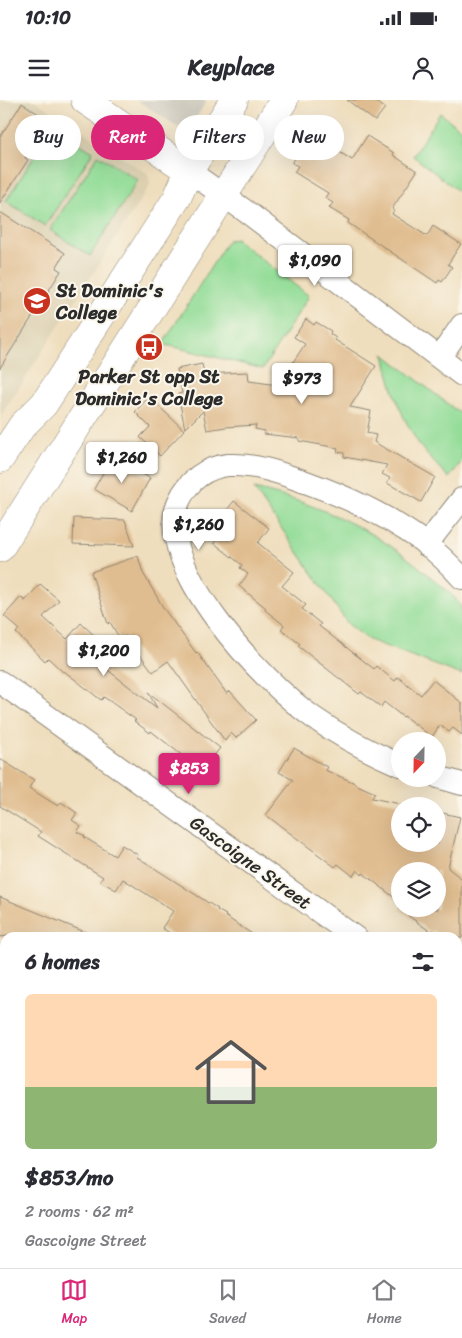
<!DOCTYPE html>
<html lang="en">
<head>
<meta charset="utf-8">
<style>
  body { margin:0; font-family:Sriracha,sans-serif; background:#f7f7f7; color:#2b2b33; height:100vh; display:flex; flex-direction:column; font-size:19px; white-space:nowrap }
  * { box-sizing:border-box; margin:0 }
  p { font-size:16px; color:#7c7c81 }
  .icon { flex:none; width:28px; height:28px; fill:none; stroke:currentColor; stroke-width:2; stroke-linecap:round; stroke-linejoin:round }
  .map { position:relative; flex:1; overflow:hidden }
  .drawer { position:absolute; left:0px; top:832px; width:462px; height:336px; display:flex; flex-direction:column; background:#fff; border-radius:15px 15px 0 0; box-shadow:0 5px 20px #0002 }
  .drawer>* { flex:none }
  .banner { position:absolute; left:15px; top:15px; width:432px; height:45px; display:flex; gap:10px }
  .needle { width:32px; rotate:202deg }
  .tools { position:absolute; left:391px; top:632px; display:grid; gap:10px }
  .tools a { display:grid; place-items:center; width:55px; height:55px; border-radius:50%; background:#fff; box-shadow:0 5px 20px #0002; font-size:25px }
  .price { position:absolute; translate:-50% -42px; padding:0 11px; border-radius:5px; background:#fff; color:#222; font-size:16px; line-height:32px; filter:drop-shadow(0 1px 2px #0008) }
  .price::after { content:''; position:absolute; left:50%; top:30px; width:15px; height:11px; margin-left:-8px; background:inherit; clip-path:polygon(0 0,100% 0,50% 100%) }
  .price.active { background:#db2777; color:#fff }
  ul { padding:0; list-style:none }
  li { display:grid; align-content:center; gap:10px; height:265px; padding:0 25px }
  li+li { border-top:1px solid #e1e1e2 }
  li span { display:grid; place-items:center; height:155px; border-radius:8px; color:#555 }
  li>.icon { margin-inline-start:auto }
  span .icon { width:90px; height:90px; fill:#fffc; stroke-width:1 }
  li b { font-size:21px }
  h2 { display:flex; justify-content:space-between; align-items:center; height:60px; padding:0 25px; font-size:21px }
  .tag { padding:0 18px; border-radius:22px; background:#fff; box-shadow:0 5px 20px #0002; font-size:18px; line-height:45px }
  .tag.active { background:#db2777; color:#fff }
  .status { display:flex; justify-content:space-between; align-items:center; height:35px; padding:0 25px; background:#fff; direction:ltr }
  .status svg { height:14px; fill:currentColor }
  header { display:flex; justify-content:space-between; align-items:center; height:65px; padding:0 25px; background:#fff; font-size:22px; font-weight:700 }
  .tab-bar { display:flex; justify-content:space-around; align-items:center; height:70px; border-top:1px solid #e1e1e2; background:#fff; font-size:14px; color:#7c7c81 }
  .tab-bar a { display:grid; justify-items:center; gap:2px }
  .tab-bar .active { color:#db2777 }
  .map>svg:first-child { display:block }
  .built { fill:#dcd0b1 }
  .industrial { fill:#c8c4b8 }
  .green { fill:#94dd99; stroke:#608462 }
  .building { fill:#e0bd90 }
  .lines { fill:none; stroke-linecap:round; stroke-linejoin:round }
  .minor-casing { stroke:#8d8474; stroke-width:24 }
  .tertiary-casing { stroke:#8d8474; stroke-width:29 }
  .trunk-casing { stroke:#8d8474; stroke-width:29 }
  .minor { stroke:#fff; stroke-width:22 }
  .tertiary { stroke:#fff; stroke-width:28 }
  .trunk { stroke:#fff; stroke-width:28 }
  .labels { text-anchor:middle; stroke-width:4; stroke-linejoin:round; paint-order:stroke }
  .poi-label { font-size:19px; font-weight:bold; fill:#2b2b2b; stroke:#fbf7ec; text-anchor:start }
  .street-label { font-size:19px; fill:#2b2b2b; stroke:#fbf7ec }
</style>
</head>
<body>
<div class="status"><b>10:10</b><svg viewBox="0 0 49 12"><path d="M0 12V9h3v3zM5 12V6h3v6zM10 12V3h3v9zM15 12V0h3v12zM26 1h20v11H26zM47 4h2v5h-2z"/></svg></div>
<header><svg class="icon" aria-label="menu" viewBox="0 0 24 24"><path d="M4 6h16M4 12h16M4 18h16"/></svg>Keyplace<svg class="icon" aria-label="person" viewBox="0 0 24 24"><circle cx="12" cy="8" r="4"/><path d="M4 21q1-7 8-7t8 7"/></svg></header>
<div class="map">
<svg width="462" height="1168" viewBox="0 0 462 1168">
  <rect width="100%" height="100%" fill="#fbf7ec"/>
  <filter id="ink" filterUnits="userSpaceOnUse"><feTurbulence type="fractalNoise" baseFrequency=".02" numOctaves="2"/><feDisplacementMap in="SourceGraphic" scale="10" xChannelSelector="R" yChannelSelector="G"/><feConvolveMatrix kernelMatrix="1 2 1 2 8 2 1 2 1" color-interpolation-filters="sRGB"/></filter>
  <filter id="wash" filterUnits="userSpaceOnUse"><feTurbulence type="fractalNoise" baseFrequency=".0096" numOctaves="4" result="noise"/><feDisplacementMap in="SourceGraphic" scale="20" xChannelSelector="R" yChannelSelector="G"/><feGaussianBlur stdDeviation="1.12" result="paint"/><feColorMatrix in="noise" values="0 0 0 0 0 0 0 0 0 0 0 0 0 0 0 0 0 1.4 0 .05"/><feComposite in="paint" operator="in"/></filter>
  <g filter="url(#wash)">
    <rect width="100%" height="100%" fill="#efdebd"/>
    <polygon class="built" points="0,0 34,0 148,74 150,85 0,317"/>
    <polygon class="industrial" points="137,0 207,0 187,33"/>
    <g class="green">
      <polygon points="440,13 462,30 462,94 413,56"/>
      <polygon points="53,27 93,52 45,126 6,101"/>
      <polygon points="98,55 138,80 90,156 50,130"/>
      <polygon points="236,139 309,196 263,269 171,246 162,245 228,140"/>
      <path d="M384 254 462 315V361L449 378C440 368 429 358 421 347 401 318 391 288 384 254Z"/>
      <path d="M254 389C321 404 380 432 432 478 442 486 455 496 461 507 462 513 462 565 462 575L369 540 348 524Z"/>
    </g>
    <g id="blocks">
      <g class="building">
        <polygon points="347,0 373,0 385,8 375,21"/>
        <polygon points="22,3 49,21 25,58 28,60 0,103 0,37"/>
        <polygon points="311,34 352,60 367,36 394,53 393,55 417,71 392,109 394,110 392,114 427,136 433,126 461,144 448,164 452,167 442,182 439,180 437,183 348,123 349,120 329,108 333,103 325,98 328,93 294,72 298,66 292,63"/>
        <polygon points="0,112 65,153 56,168 61,171 0,268"/>
        <polygon points="306,219 314,225 316,222 331,231 330,234 336,238 335,240 376,266 350,307 371,311 367,333 376,335 374,342 435,377 421,402 387,383 390,378 382,374 387,365 344,357 344,353 337,352 338,348 299,341 299,338 264,334 265,331 255,329 256,325 226,327 207,330 203,311 185,329 178,294 182,293 177,269 202,264 204,274 248,272 249,281 278,285 305,244 294,237"/>
        <polygon points="149,297 184,330 160,356 140,337 150,327 135,312"/>
        <polygon points="112,357 150,378 132,411 94,389"/>
        <polygon points="234,401 269,428 258,443 294,472 282,486 306,505 302,509 321,524 319,526 374,569 376,566 395,581 398,577 421,595 433,580 462,603 462,635 453,628 449,632 440,625 432,637 404,616 403,617 384,602 381,607 361,592 359,594 298,546 300,544 281,529 284,525 265,510 266,508 239,486 248,474 240,468 242,465 214,443 223,431 215,425"/>
        <polygon points="74,418 125,420 134,446 73,444"/>
        <polygon points="138,456 143,473 164,509 196,553 197,552 227,594 230,591 256,620 236,638 231,633 225,641 168,561 153,572 126,536 120,539 110,522 108,524 91,472"/>
        <polygon points="40,484 59,500 43,517 67,539 81,523 96,537 83,551 157,608 148,592 220,648 202,671 151,631 150,633 134,621 136,620 104,597 101,600 64,571 63,572 48,558 45,561 16,533 19,529 4,516 21,497 25,501"/>
        <polygon points="294,648 327,667 325,670 355,683 355,684 375,693 372,698 400,704 400,744 438,744 438,712 460,717 448,768 462,779 462,838 443,838 433,830 431,832 399,809 438,809 438,771 400,771 400,802 363,773 362,775 357,770 353,776 338,764 335,767 266,715 293,680 279,672"/>
        <polygon points="0,659 34,680 29,688 58,706 61,702 77,713 72,720 81,726 77,732 85,736 84,737 115,756 122,745 138,755 137,757 218,809 217,810 226,815 225,816 258,838 177,838 162,828 173,811 123,779 116,790 100,781 103,777 38,736 41,732 0,706"/>
        <polygon points="0,797 97,837 97,838 27,838 29,833 0,837"/>
      </g>
    </g>
  </g>
  <g filter="url(#ink)">
    <use href="#blocks" fill-opacity="0" stroke="#8d8474" stroke-width="1"/>
    <g class="lines">
      <defs>
        <g id="minor">
          <polyline points="189,71 251,115 462,275"/>
          <polyline points="440,257 462,225"/>
          <polyline points="426,445 462,399"/>
          <polyline points="0,582 356,838"/>
          <path d="M400 665C370 652 341 637 314 618 266 585 150 464 179 401 188 381 206 367 228 365 249 364 272 370 291 377 339 393 386 414 426 444 439 454 451 466 462 478"/>
          <polyline points="438,677 462,684"/>
          <polyline points="458,910 462,913"/>
          <polyline points="0,916 5,919"/>
          <polyline points="203,1168 206,1164"/>
        </g>
        <polyline id="tertiary" points="85,0 189,71"/>
        <g id="trunk">
          <polyline points="0,359 22,326 44,304 177,98 189,71 234,0"/>
          <polyline points="0,448 284,0"/>
        </g>
      </defs>
      <use href="#minor" class="minor-casing"/>
      <use href="#tertiary" class="tertiary-casing"/>
      <use href="#trunk" class="trunk-casing"/>
      <use href="#minor" class="minor"/>
      <use href="#tertiary" class="tertiary"/>
      <use href="#trunk" class="trunk"/>
    </g>
  </g>
  <defs>
    <symbol id="school-disc" viewBox="-11 -11 22 22"><circle r="9.5" fill="#c8321e" stroke="#fbf7ec"/><path d="M0-5L7-2L0 1L-7-2ZM-4 1L0 2.5L4 1V4Q0 6-4 4Z" fill="#fff"/></symbol>
    <symbol id="bus-disc" viewBox="-11 -11 22 22"><circle r="9.5" fill="#c8321e" stroke="#fbf7ec"/><path d="M-5-6H5V4H4V6H2V4H-2V6H-4V4H-5ZM-3.5-4V0h7V-4ZM-3.5 1.2v1.5H-2V1.2ZM2 1.2v1.5H3.5V1.2Z" fill="#fff"/></symbol>
  </defs>
  <g fill-rule="evenodd">
    <use href="#school-disc" x="21" y="185" width="32" height="32"/>
    <use href="#bus-disc" x="133" y="231" width="32" height="32"/>
  </g>
  <g class="labels">
    <g class="poi-label">
      <text x="56" y="197">St Dominic's<tspan x="56" dy="22">College</tspan></text>
      <text x="149" y="283" text-anchor="middle">Parker St opp St<tspan x="149" dy="22">Dominic's College</tspan></text>
    </g>
    <g class="street-label">
      <text transform="translate(251 762) rotate(36)" y="7">Gascoigne Street</text>
    </g>
  </g>
</svg>
<div class="tools">
<a><svg class="needle" viewBox="-14 -14 28 28"><path d="M0-13l5 13h-10z" fill="#e53935"/><path d="M0 13l5-13h-10z" fill="#7c7c81"/></svg></a>
<a><svg class="icon" aria-label="locate" viewBox="0 0 24 24"><circle cx="12" cy="12" r="6"/><path d="M12 2v4M12 18v4M2 12h4M18 12h4"/></svg></a>
<a><svg class="icon" aria-label="layers" viewBox="0 0 24 24"><path d="M12 4l9 5-9 5-9-5zM3 14l9 5 9-5"/></svg></a>
</div>
<b class="price" style="left:315px;top:187px">$1,090</b>
<b class="price" style="left:302px;top:305px">$973</b>
<b class="price" style="left:122px;top:384px">$1,260</b>
<b class="price" style="left:199px;top:451px">$1,260</b>
<b class="price" style="left:104px;top:577px">$1,200</b>
<b class="price active" style="left:189px;top:695px">$853</b>
<div class="banner">
<a class="tag">Buy</a>
<a class="tag active">Rent</a>
<a class="tag">Filters</a>
<a class="tag">New</a>
</div>
<section class="drawer">
<h2>6 homes<svg class="icon" aria-label="filters" viewBox="0 0 24 24"><path d="M4 7h16M4 17h16"/><circle cx="9" cy="7" r="2"/><circle cx="15" cy="17" r="2"/></svg></h2>
<ul>
<li><span style="background:linear-gradient(#ffd9b3 60%,#8fb573 0)"><svg class="icon" aria-label="home" viewBox="0 0 24 24"><path d="M3 11l9-7 9 7M6 9v11h12V9"/></svg></span><div><b>$853/mo</b><p>2 rooms · 62 m²</p><p>Gascoigne Street</p></div></li>
</ul>
</section>
</div>
<nav class="tab-bar">
<a class="active"><svg class="icon" aria-label="map" viewBox="0 0 24 24"><path d="M3 6l6-2 6 2 6-2v14l-6 2-6-2-6 2zM9 4v14M15 6v14"/></svg>Map</a>
<a><svg class="icon" aria-label="saved" viewBox="0 0 24 24"><path d="M7 4h10v16l-5-4-5 4z"/></svg>Saved</a>
<a><svg class="icon" aria-label="home" viewBox="0 0 24 24"><path d="M3 11l9-7 9 7M6 9v11h12V9"/></svg>Home</a>
</nav>
</body>
</html>
